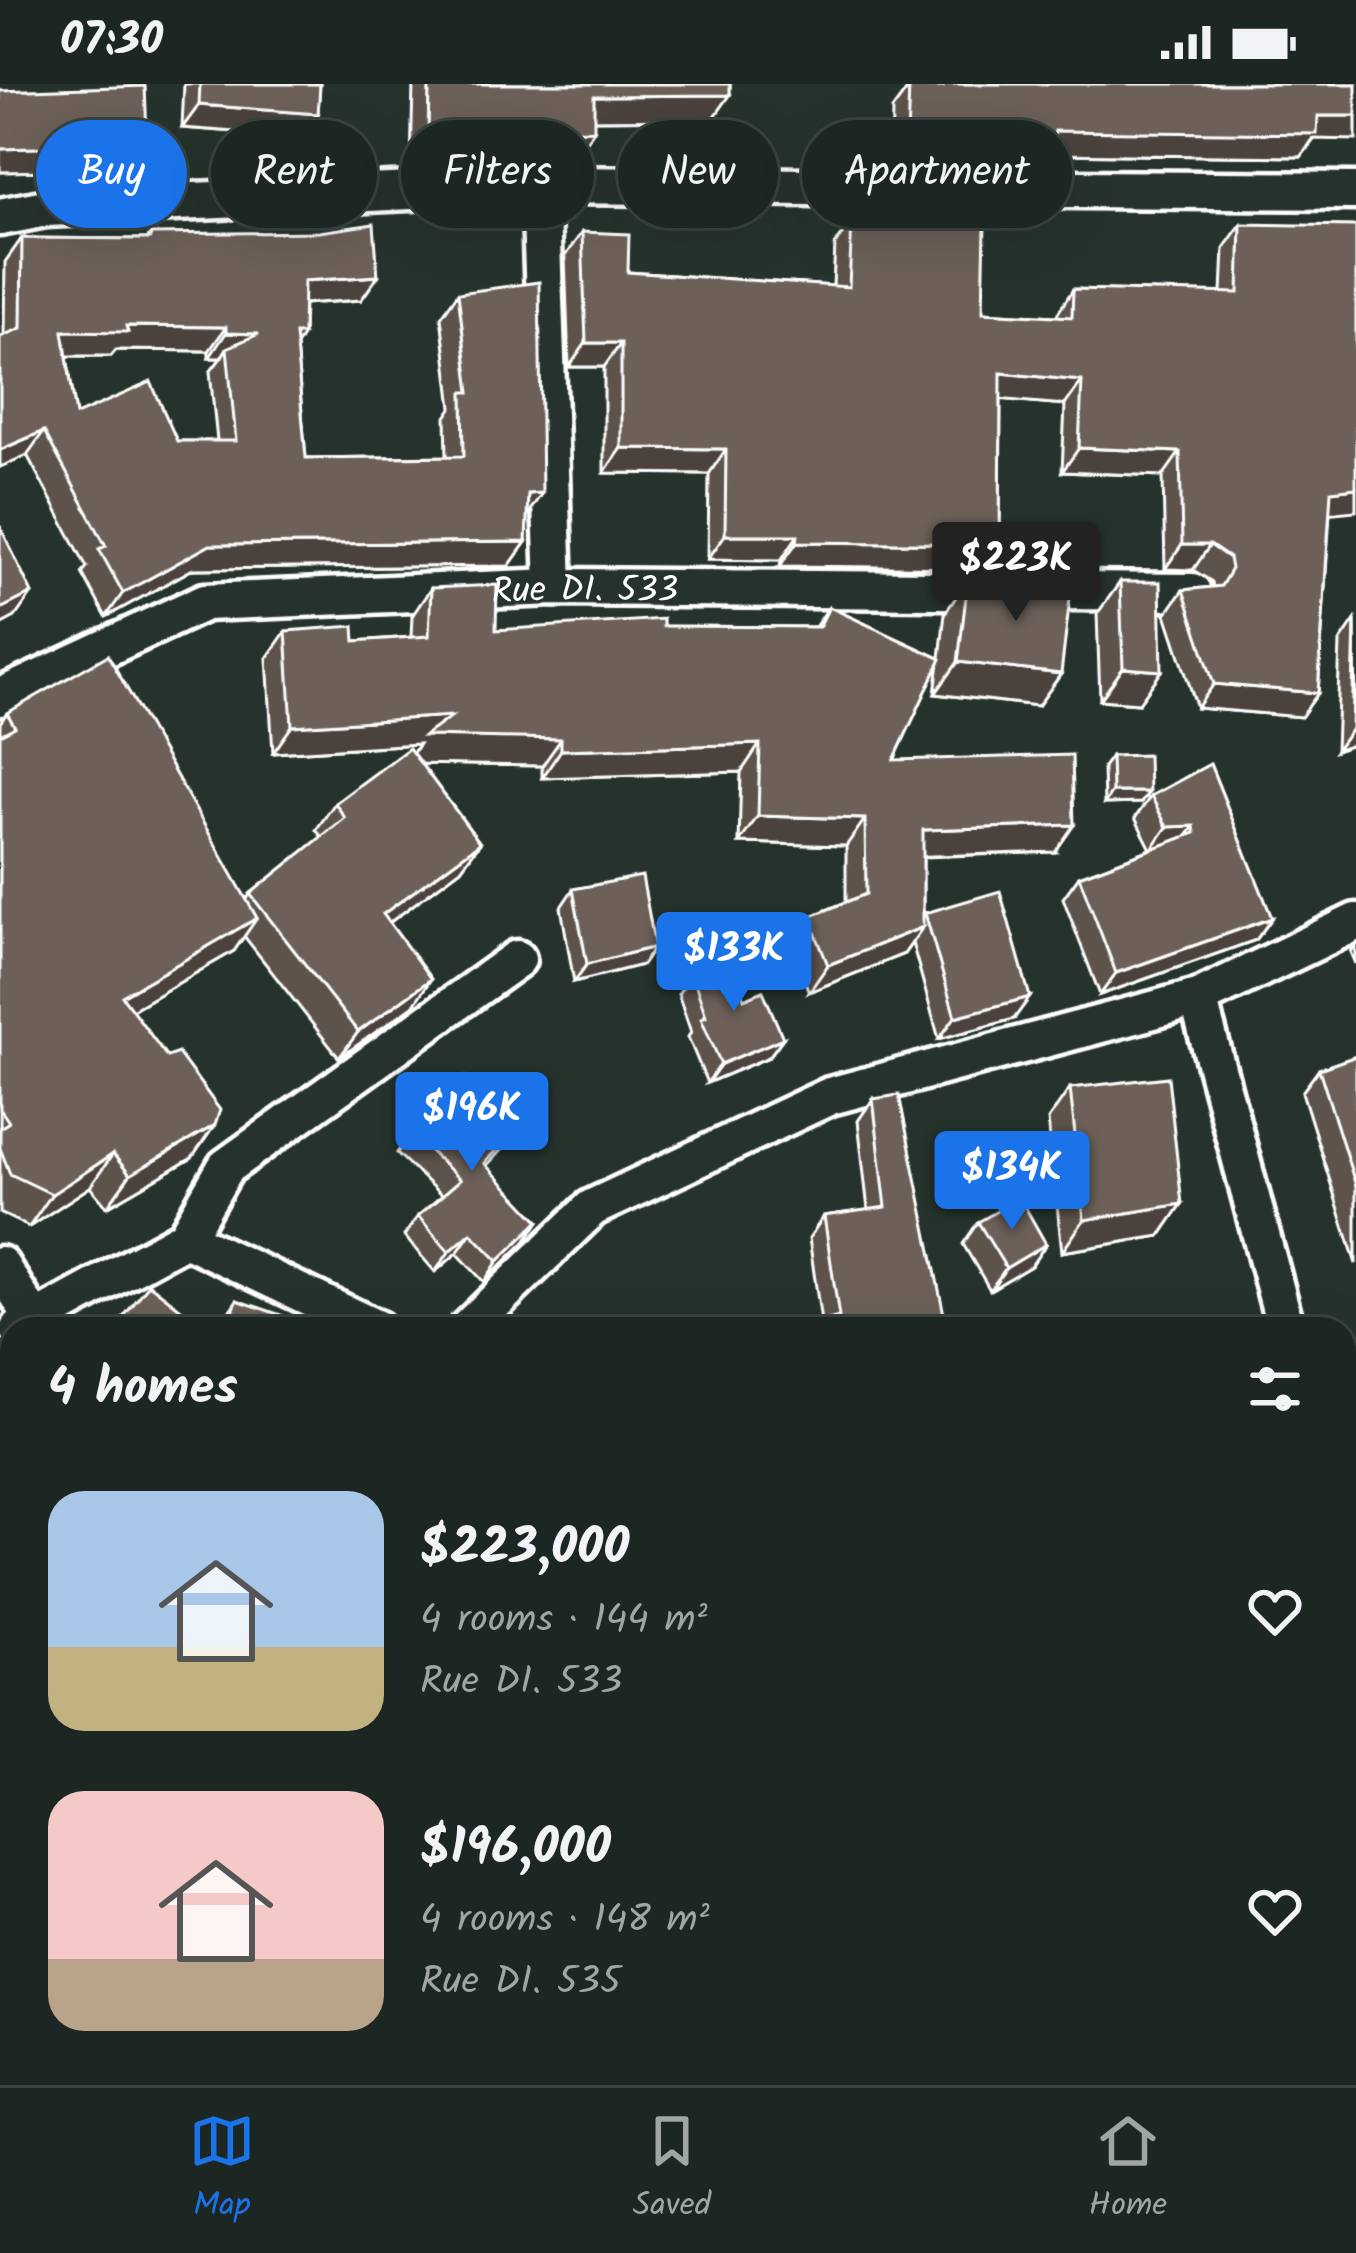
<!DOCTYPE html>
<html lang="en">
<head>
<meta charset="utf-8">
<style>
  body { margin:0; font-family:Kalam,sans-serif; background:#252e2a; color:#f1f3f6; height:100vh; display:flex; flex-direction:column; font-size:45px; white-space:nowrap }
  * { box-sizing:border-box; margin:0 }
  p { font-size:39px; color:#a0a5a5 }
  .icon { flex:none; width:66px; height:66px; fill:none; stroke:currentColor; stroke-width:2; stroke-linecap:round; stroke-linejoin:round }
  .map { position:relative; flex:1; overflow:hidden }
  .sheet { position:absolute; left:0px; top:1233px; width:1356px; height:768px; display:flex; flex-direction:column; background:#1c2622; border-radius:36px 36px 0 0; box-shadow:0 12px 48px #0002,0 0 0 3px #3a4340 }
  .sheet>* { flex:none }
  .top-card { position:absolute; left:36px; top:36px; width:1284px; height:108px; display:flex; gap:24px }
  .price { position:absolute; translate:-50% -102px; padding:0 27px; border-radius:12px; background:#1a73e8; color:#fff; font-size:39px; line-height:78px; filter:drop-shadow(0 3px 6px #0008) }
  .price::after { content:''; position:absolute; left:50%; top:72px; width:36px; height:27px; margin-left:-18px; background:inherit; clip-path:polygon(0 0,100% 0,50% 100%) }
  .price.current { background:#222; color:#fff }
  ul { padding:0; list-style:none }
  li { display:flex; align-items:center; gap:36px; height:300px; padding:0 48px }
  li span { display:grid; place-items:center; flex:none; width:336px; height:240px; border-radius:36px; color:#555 }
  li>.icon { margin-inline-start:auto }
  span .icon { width:144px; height:144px; fill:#fffc; stroke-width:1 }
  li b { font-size:51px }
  h2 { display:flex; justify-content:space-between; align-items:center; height:144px; padding:0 48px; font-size:51px }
  .pill { padding:0 42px; border-radius:54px; background:#1c2622; box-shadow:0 12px 48px #0002,0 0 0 3px #3a4340; font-size:42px; line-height:108px }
  .pill.current { background:#1a73e8; color:#fff }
  .status { display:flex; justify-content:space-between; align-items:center; height:84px; padding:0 60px; background:#1c2622; direction:ltr }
  .status svg { height:33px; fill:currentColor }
  .tabs { display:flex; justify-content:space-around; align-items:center; height:168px; border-top:3px solid #3a4340; background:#1c2622; font-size:33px; color:#a0a5a5 }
  .tabs a { display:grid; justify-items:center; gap:6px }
  .tabs .current { color:#1a73e8 }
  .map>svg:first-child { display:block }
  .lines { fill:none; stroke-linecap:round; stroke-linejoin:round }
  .service-casing { stroke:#fff; stroke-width:27 }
  .minor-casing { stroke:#fff; stroke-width:45 }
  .service { stroke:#26332d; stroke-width:18 }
  .minor { stroke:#26332d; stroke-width:36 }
  .wall { fill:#5d534c; stroke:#fff; stroke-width:3; fill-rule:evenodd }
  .shaded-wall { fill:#4c433e; stroke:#fff; stroke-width:3 }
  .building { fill:#6c6058; stroke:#fff; stroke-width:3; fill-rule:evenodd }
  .labels { text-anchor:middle; stroke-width:10; stroke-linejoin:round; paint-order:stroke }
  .street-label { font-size:36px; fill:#fff; stroke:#26332d }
</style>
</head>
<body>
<div class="status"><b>07:30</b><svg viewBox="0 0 49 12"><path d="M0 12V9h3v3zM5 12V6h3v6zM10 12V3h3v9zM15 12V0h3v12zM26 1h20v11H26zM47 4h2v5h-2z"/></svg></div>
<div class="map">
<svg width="1356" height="2001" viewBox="0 0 1356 2001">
  <rect width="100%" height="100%" fill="#26332d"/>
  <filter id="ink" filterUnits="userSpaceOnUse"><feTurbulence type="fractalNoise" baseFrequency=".00833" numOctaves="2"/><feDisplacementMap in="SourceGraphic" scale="24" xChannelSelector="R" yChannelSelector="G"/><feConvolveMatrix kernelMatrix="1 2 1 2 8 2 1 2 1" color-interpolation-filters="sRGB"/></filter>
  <g filter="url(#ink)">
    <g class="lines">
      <defs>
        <g id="service">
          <polyline points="0,1952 12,1972"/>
          <polyline points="21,1989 27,2001"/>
        </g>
        <g id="minor">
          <polyline points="540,101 554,503"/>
          <polyline points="0,133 46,124 540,101 1356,107"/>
          <path id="s1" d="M0 613 205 518 554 503 1192 508"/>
          <polyline points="1198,914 1286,1245"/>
          <polyline points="185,1154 226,1083 517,875"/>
          <polyline points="0,1181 35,1237"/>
          <polyline points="19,1245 185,1154 377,1245"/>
          <polyline points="467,1245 592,1124 830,1012 1198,914 1356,838"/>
          <polyline points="1344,1293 1356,1292"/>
          <polyline points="0,1646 12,1652"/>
          <polyline points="0,1759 12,1725"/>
          <polyline points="0,1857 12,1862"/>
        </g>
      </defs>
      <use href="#service" class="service-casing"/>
      <use href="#minor" class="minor-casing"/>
      <use href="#service" class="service"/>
      <use href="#minor" class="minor"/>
    </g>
    <g class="wall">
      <polygon points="184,0 320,0 318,30 302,53 182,44"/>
      <polygon points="413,0 730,0 730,11 713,35 594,36 578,69 504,70 496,80 411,80"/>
      <polygon points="928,0 1356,0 1301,73 1043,70 1038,77 891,78 892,26 909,3 928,3"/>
      <polygon points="0,7 131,97 51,100 51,87 0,88"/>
      <polygon points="852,137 983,228 1056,232 1073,205 1222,209 1224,164 1241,140 1330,429 1318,609 1301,633 1197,624 1166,530 1183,506 1213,503 1212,498 1193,486 1165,485 1163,392 1062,388 1065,321 1001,315 1000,460 983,484 780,482 781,476 708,475 709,390 604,389 604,283 569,283 565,172 582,148 628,188 833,202 835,161"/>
      <path d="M151 150 378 192 361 216 304 220 303 250 296 262 306 374 447 372 446 333 452 324 441 233 458 209 527 431 526 458 509 482 193 485 106 533 82 489 87 483 27 371 0 383V253L4 251 5 178 22 154 147 155ZM116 266 209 267V274H221L210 288 217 357H177L76 331 67 272H111Z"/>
      <polygon points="968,496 1061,590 1038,622 935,610 939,578 894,676 1055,768 923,773 923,832 925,829 1014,935 939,955 912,859 904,870 809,908 790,860 809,833 846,818 846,762 739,759 741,688 542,694 542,682 421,680 480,759 461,785 389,839 413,922 339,974 244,852 234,867 132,926 192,1074 107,1123 90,1103 29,1143 0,1129 0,639 7,629 247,815 250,810 322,753 316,746 335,719 413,668 419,660 273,669 267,574 286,547 355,557 411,553 412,532 431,504 496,546 663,542 815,543 829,523 940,574 945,529"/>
      <polygon points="1120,498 1139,619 1100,616 1097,530"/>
      <polygon points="1355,536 1356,660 1336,667 1340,558"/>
      <polygon points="1111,672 1149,708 1141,719 1104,720 1103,683"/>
      <polygon points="1210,680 1272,834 1256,856 1100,911 1063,814 1079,792 1151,765 1135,734 1151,712"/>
      <polygon points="573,805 655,863 642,881 574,898 561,823"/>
      <polygon points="1356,861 1356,880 1351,868"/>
      <polygon points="692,890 744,915 783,954 769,973 707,999 688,953 691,948 678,910"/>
      <polygon points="1356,972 1356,1180 1302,1008 1319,985"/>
      <polygon points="1070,1004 1182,1120 1160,1152 1062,1168 1048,1036"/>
      <polygon points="873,1015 947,1245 821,1238 809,1154 824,1132 868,1126 858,1037"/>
      <polygon points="411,1049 504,1063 486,1082 539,1137 525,1158 484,1198 457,1169 435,1188 404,1152 418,1132 442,1112 397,1069"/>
      <polygon points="978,1138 1046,1160 1031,1182 990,1206 963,1160"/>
      <polygon points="237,1216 298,1245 217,1245"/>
      <polygon points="12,1327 12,1497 9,1500 0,1492 0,1339"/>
      <polygon points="1356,1394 1356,1991 1344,1954 1344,1396"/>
      <polygon points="12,1513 12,1612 0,1607 0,1530"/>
      <polygon points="90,1989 176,1989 152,2001 96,2001"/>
      <polygon points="183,1989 272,1989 282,2001 183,2001"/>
      <polygon points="360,1989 713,1989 707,2001 353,2001"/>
      <polygon points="845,1989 1188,1989 1131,2001 925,2001 924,1998 900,2001 832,2001 846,1999"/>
    </g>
    <g class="shaded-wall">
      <polygon points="730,11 713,35 578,36 594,12"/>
      <polygon points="199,21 318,30 302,53 182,44"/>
      <polygon points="1318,32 1356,32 1356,56 1313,55 1301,73 1043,70 1038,77 891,78 907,54"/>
      <polygon points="594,46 578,69 504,70 496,80 411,80 428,57 513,47"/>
      <polygon points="68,63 51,87 0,88 0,65"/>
      <polygon points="148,73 131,97 51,100 68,76"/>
      <polygon points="378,192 361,216 287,221 304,197"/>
      <polygon points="126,242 226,243 209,267 116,266 111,272 46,272 63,247"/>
      <polygon points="226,249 259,250 227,264 221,274 209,274"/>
      <polygon points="586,259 621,259 604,283 569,283"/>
      <polygon points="1001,289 1082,297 1065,321 984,314"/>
      <polygon points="44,347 27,371 0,383 0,366"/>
      <polygon points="621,364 726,365 709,390 604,389"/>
      <polygon points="1079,364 1180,368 1163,392 1062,388"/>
      <polygon points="1356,404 1356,427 1314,431 1331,407"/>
      <polygon points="542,409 525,434 528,410"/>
      <polygon points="725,451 798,451 781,476 708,475"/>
      <polygon points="526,458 509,482 193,485 106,533 123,509 210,461"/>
      <polygon points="797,458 1000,460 983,484 780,482"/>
      <polygon points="1182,461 1210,461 1193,486 1165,485"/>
      <polygon points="32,509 15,533 0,541 0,525"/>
      <polygon points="958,578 1061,590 1038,622 935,610"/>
      <polygon points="1123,584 1162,587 1139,619 1100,616"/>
      <polygon points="1214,600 1318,609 1301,633 1197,624"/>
      <polygon points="452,632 561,655 542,682 405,680 419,660 273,669 292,642"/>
      <polygon points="1356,643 1356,660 1336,667 1352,645"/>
      <polygon points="760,660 741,688 542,694 561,666"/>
      <polygon points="1112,708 1149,708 1141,719 1104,720"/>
      <polygon points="758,732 865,735 846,762 739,759"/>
      <polygon points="1074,741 1055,768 904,773 923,746"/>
      <polygon points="1194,742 1178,765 1152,765 1167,743"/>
      <polygon points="480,759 461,785 365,857 383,830"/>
      <polygon points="257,834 234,867 99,945 122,912"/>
      <polygon points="1272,834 1256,856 1100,911 1116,889"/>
      <polygon points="923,843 904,870 809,908 828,881"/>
      <polygon points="655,863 642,881 574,898 587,880"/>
      <polygon points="431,895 413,922 339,974 358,948"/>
      <polygon points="1030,913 1014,935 939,955 955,933"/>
      <polygon points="783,954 769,973 707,999 721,980"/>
      <polygon points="215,1041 192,1074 107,1123 130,1091"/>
      <polygon points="518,1043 504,1063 469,1100 484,1079"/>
      <polygon points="113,1070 90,1103 29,1143 52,1110"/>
      <polygon points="1182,1120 1160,1152 1062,1168 1084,1136"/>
      <polygon points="539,1137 525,1158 484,1198 498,1177"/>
      <polygon points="471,1149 457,1169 435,1188 449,1168"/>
      <polygon points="1046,1160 1031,1182 990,1206 1006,1184"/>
      <polygon points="0,1571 12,1575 12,1612 0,1607"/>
      <polygon points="148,1989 176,1989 152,2001 124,2001"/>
      <polygon points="642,1989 651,1989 680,2001 634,2001"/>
      <polygon points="859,1989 931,1989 924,1998 900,2001 851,2001"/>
      <polygon points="1103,1989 1188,1989 1131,2001 1095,2001"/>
    </g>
    <g class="building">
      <polygon points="200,0 320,0 318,30 199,21"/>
      <polygon points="429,0 730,0 730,11 594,12 594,46 513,47 513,57 428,57"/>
      <polygon points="943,0 1356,0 1356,32 1318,32 1317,50 1055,47 1054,54 907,54 909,3 943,3"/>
      <polygon points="145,2 148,73 68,76 68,63 0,65 0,7"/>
      <polygon points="852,137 985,142 983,228 1072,233 1073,205 1239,209 1241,140 1356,142 1356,404 1331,407 1318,609 1214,600 1183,506 1221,502 1231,485 1229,474 1210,461 1182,461 1180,368 1079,364 1082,297 1001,289 1000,460 797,458 798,451 725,451 726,365 621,364 621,259 586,259 582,148 629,150 628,188 849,203"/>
      <path d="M374 140 378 192 304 197 303 250H295L306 374 464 372 463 308H470L458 209 539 198 542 409 528 410 526 458 210 461 123 509 99 465 106 462 44 347 0 366V253L21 244 22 154 150 155 151 150 319 148ZM126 242 226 243V249L259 250 227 264 236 357H177L151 298 76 331 63 247 128 248Z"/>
      <polygon points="0,442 32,509 0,525"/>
      <polygon points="968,496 1072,497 1061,590 958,578"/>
      <polygon points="1120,498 1160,498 1162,587 1123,584"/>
      <polygon points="497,501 496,546 663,535 663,542 819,543 829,523 941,575 894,676 1072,671 1074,741 923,746 923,843 828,881 809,833 866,810 865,735 758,732 760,660 561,666 561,655 424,652 452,632 292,642 286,547 354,542 355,557 429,552 431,504"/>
      <polygon points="1355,536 1356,643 1352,645"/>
      <polygon points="108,571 257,834 122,912 167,973 178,969 220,1026 215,1041 130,1091 113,1070 52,1110 10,1090 0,1064 0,1044 9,1038 0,1025 0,651 15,643 7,629"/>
      <polygon points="409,664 480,759 383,830 431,895 358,948 250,810 345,734 335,719"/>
      <polygon points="1148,671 1149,708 1112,708 1111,672"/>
      <polygon points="1210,680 1272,834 1116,889 1079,792 1195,749 1194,742 1167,743 1151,712"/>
      <polygon points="642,792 655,863 587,880 573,805"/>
      <polygon points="1000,807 1030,913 955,933 925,829"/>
      <polygon points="731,877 744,915 763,907 783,954 721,980 701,934 706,932 692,890"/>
      <polygon points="1356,972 1356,1102 1319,985"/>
      <polygon points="465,993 518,1043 484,1079 539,1137 498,1177 471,1149 449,1168 418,1132 460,1096 411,1049"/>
      <polygon points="1168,993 1182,1120 1084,1136 1070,1004"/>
      <polygon points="899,1011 947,1245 794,1245 839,1233 824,1132 886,1123 873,1015"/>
      <polygon points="1020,1114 1046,1160 1006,1184 978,1138"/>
      <polygon points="149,1200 207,1245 114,1245"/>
      <polygon points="237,1216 301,1238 298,1245 227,1245"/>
      <polygon points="12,1327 12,1456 0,1445 0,1339"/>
      <polygon points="1356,1394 1356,1917 1344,1886 1344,1396"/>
      <polygon points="12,1519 12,1575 0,1571 0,1553"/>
      <polygon points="116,1989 148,1989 124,2001 122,2001"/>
      <polygon points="198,1989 272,1989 282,1995 282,2001 199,2001"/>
      <polygon points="384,1989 642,1989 635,2001 590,2001 570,1989 567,2001 405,2001"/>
      <polygon points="651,1989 713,1989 707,2001 680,2001"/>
      <polygon points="943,1989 1105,1989 1108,2001 944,2001"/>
      <polygon points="861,1997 861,2001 832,2001"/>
    </g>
  </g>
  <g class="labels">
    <g class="street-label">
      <text dy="13" stroke="none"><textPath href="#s1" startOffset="606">Rue DI. 533</textPath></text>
    </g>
  </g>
</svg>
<b class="price current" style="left:1016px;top:540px">$223K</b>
<b class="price" style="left:734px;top:930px">$133K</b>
<b class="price" style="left:472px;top:1090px">$196K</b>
<b class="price" style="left:1012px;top:1149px">$134K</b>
<div class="top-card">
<a class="pill current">Buy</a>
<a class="pill">Rent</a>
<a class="pill">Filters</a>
<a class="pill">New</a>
<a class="pill">Apartment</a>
</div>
<section class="sheet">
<h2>4 homes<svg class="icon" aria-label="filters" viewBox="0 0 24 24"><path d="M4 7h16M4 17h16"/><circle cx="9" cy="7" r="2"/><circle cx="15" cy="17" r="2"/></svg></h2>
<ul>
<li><span style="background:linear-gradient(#a9c7e8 65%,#c2b280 0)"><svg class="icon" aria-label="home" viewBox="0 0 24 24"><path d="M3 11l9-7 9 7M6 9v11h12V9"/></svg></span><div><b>$223,000</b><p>4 rooms · 144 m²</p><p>Rue DI. 533</p></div><svg class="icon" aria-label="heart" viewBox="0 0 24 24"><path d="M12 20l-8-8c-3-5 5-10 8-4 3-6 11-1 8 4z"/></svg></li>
<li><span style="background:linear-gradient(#f6c9c9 70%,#b9a48a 0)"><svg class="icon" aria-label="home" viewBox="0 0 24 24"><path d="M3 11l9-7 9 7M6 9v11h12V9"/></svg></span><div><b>$196,000</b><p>4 rooms · 148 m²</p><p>Rue DI. 535</p></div><svg class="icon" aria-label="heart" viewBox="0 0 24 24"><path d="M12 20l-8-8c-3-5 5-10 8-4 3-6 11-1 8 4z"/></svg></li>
</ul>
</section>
</div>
<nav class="tabs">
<a class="current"><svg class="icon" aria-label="map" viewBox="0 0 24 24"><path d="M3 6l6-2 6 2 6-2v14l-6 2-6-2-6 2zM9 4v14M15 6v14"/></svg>Map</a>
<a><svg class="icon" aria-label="saved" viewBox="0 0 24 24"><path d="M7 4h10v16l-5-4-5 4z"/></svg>Saved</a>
<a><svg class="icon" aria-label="home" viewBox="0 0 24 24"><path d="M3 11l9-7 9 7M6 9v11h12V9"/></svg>Home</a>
</nav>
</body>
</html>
